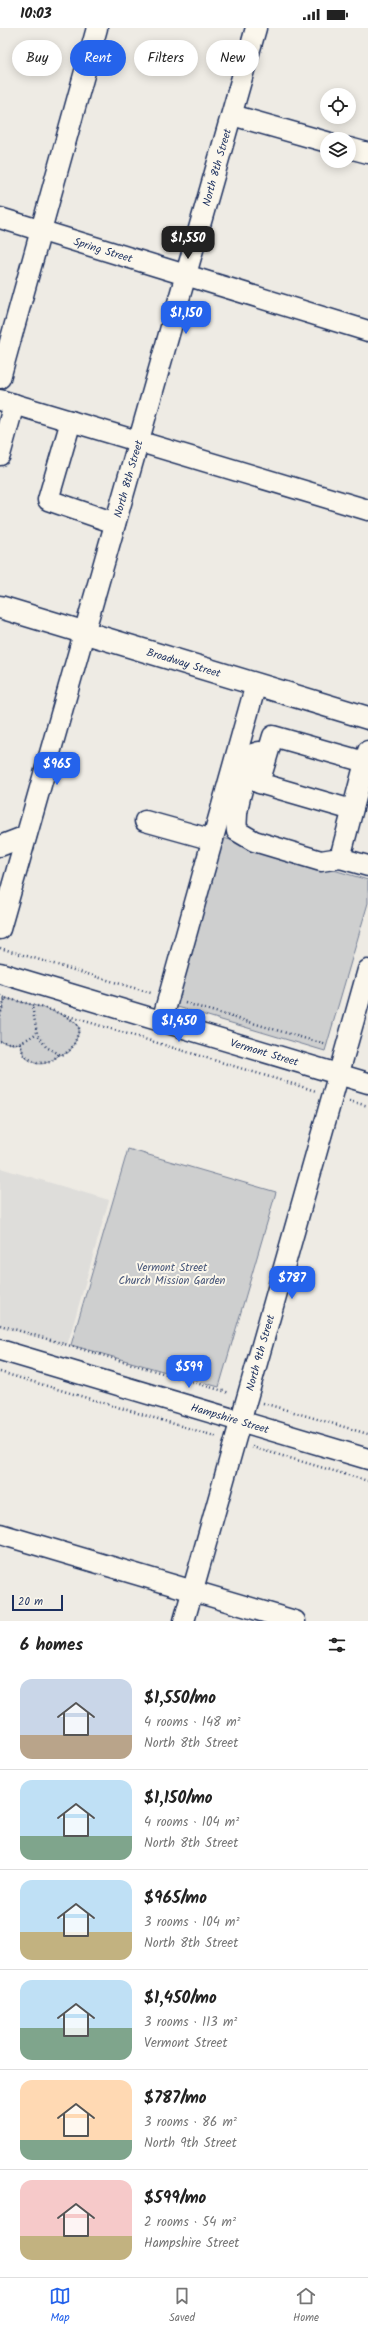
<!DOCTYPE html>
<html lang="en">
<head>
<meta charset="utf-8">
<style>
  body { margin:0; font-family:Kalam,sans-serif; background:#f2f2f2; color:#222; height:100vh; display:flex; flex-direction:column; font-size:15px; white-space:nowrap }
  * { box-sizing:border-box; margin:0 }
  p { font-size:13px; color:#767676 }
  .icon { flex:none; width:22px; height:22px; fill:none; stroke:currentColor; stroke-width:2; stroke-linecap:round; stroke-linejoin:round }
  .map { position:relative; height:1593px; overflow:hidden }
  .panel { display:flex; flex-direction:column; background:#fff; flex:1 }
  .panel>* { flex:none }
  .banner { position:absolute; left:12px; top:12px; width:344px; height:36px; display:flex; gap:8px }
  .buttons { position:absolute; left:320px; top:60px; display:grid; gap:8px }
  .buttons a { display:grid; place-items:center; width:36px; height:36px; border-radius:50%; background:#fff; box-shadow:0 2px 10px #0003; font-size:20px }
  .scale { position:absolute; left:12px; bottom:10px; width:51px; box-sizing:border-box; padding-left:4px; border:2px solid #1b2f5e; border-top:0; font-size:11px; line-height:14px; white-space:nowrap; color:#1b2f5e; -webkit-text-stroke:3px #fbf7ec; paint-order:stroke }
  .price { position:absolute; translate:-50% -34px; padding:0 9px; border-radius:8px; background:#2563eb; color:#fff; font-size:13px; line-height:26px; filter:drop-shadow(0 1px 2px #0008) }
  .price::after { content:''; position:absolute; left:50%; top:24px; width:12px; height:9px; margin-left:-6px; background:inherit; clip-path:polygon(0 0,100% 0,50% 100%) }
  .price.selected { background:#222; color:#fff }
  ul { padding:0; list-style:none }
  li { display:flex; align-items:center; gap:12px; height:100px; padding:0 20px }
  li+li { border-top:1px solid #e0e0e0 }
  li span { display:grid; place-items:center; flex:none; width:112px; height:80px; border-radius:12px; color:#555 }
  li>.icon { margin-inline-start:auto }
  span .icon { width:48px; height:48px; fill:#fffc; stroke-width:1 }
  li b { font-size:17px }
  h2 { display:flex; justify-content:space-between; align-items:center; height:48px; padding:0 20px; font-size:17px }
  .pill { padding:0 14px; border-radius:18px; background:#fff; box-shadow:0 2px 10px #0003; font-size:14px; line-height:36px }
  .pill.selected { background:#2563eb; color:#fff }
  .status { display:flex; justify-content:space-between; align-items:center; height:28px; padding:0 20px; background:#fff; direction:ltr }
  .status svg { height:11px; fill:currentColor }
  .tabs { display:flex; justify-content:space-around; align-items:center; height:56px; border-top:1px solid #e0e0e0; background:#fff; font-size:11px; color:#767676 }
  .tabs a { display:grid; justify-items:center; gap:2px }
  .tabs .selected { color:#2563eb }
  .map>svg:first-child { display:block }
  .built { fill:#deddda }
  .green { fill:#cecfcf; stroke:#747f96 }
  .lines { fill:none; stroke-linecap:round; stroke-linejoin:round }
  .minor-casing { stroke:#1b2f5e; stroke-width:23 }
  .major-casing { stroke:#1b2f5e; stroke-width:25 }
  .path { stroke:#1b2f5e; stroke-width:2.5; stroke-dasharray:1 3; stroke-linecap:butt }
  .minor { stroke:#fbf7ec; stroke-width:20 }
  .major { stroke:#fbf7ec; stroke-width:22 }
  .labels { text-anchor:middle; stroke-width:4; stroke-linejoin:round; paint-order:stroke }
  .street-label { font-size:11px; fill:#1b2f5e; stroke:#fbf7ec }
  .park-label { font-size:11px; fill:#48577a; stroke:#fbf7ec }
</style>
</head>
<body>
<div class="status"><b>10:03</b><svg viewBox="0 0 49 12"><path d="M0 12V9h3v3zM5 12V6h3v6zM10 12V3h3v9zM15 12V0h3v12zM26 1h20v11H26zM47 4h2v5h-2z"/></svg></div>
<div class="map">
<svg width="368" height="1593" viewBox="0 0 368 1593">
  <rect width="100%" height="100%" fill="#eeebe4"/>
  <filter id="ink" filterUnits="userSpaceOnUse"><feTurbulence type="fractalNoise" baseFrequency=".025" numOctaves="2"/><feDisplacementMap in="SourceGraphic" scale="8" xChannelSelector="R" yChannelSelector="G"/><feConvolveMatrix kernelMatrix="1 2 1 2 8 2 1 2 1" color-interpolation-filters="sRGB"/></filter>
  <g filter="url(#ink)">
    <polygon class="built" points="0,1140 109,1172 67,1318 0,1299"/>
    <g class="green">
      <polygon points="220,809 368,852 368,875 325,1023 171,977"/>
      <path d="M5 970C19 974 77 985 79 1001 79 1008 73 1018 69 1024 66 1026 60 1026 58 1028 46 1037 37 1040 24 1028L20 1015 14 1016 0 1013V988Z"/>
      <polygon points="128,1121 276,1164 219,1359 71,1317"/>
    </g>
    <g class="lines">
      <defs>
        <g id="minor">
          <polyline points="232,87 327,114"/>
          <polyline points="349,120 368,125"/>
          <path id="s1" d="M0 190 368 303"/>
          <polyline points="0,350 97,0"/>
          <polyline points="0,372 368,482"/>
          <polyline points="71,393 48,472 115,495"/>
          <polyline points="0,427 14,376"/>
          <polyline points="368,723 340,830 368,838"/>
          <path d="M259 724 253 726C246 751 234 777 237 803L254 813 321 833 340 830"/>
          <polyline points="352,782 259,755 273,708 365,734"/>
          <polyline points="145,793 213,812"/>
          <polyline points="0,818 26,808"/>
          <path id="s2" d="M0 901 256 0"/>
          <path id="s3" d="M0 945 368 1055"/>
          <polyline points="162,993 256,656"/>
          <path id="s4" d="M0 1322 368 1431"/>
          <polyline points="0,1506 295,1593"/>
          <path id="s5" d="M184 1593 368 942"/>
        </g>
        <g id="major">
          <path id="s6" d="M0 579 368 690"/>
        </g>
      </defs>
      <use href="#minor" class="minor-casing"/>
      <use href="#major" class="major-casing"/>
      <g class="path">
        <polyline points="0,920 151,965"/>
        <polyline points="0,968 5,970"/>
        <polyline points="185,975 327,1017"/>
        <polyline points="65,987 316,1063"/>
        <path d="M0 988 5 970C24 975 71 983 79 1000 77 1011 73 1024 61 1027L46 1019 37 1005"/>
        <path d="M0 1013C15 1018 24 1014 37 1005L32 978"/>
        <polyline points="20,1015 24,1028 37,1035 51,1034 59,1026"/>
        <polyline points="349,1073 368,1078"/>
        <polyline points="0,1297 230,1365"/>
        <polyline points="0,1344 218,1409"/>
        <polyline points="263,1375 368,1406"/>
        <polyline points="252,1419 368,1453"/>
      </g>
      <use href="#minor" class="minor"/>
      <use href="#major" class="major"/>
    </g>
  </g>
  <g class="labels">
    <g class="street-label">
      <text dy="4" stroke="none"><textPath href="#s2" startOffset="792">North 8th Street</textPath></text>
      <text dy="4" stroke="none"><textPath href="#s1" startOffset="108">Spring Street</textPath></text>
      <text dy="4" stroke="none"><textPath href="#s2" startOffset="468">North 8th Street</textPath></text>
      <text dy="4" stroke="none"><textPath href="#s6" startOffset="192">Broadway Street</textPath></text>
      <text dy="4" stroke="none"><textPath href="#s3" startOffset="276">Vermont Street</textPath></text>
      <text dy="4" stroke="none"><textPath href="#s5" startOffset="279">North 9th Street</textPath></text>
      <text dy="4" stroke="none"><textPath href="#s4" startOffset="240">Hampshire Street</textPath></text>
    </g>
    <g class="park-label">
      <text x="172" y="1243">Vermont Street<tspan x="172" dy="13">Church Mission Garden</tspan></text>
    </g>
  </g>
</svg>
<div class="buttons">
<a><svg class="icon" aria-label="locate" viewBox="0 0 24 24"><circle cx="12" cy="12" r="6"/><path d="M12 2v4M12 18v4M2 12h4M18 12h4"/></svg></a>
<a><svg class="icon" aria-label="layers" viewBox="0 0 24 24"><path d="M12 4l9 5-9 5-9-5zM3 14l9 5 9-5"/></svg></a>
</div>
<div class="scale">20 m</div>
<b class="price selected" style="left:188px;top:232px">$1,550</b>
<b class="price" style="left:186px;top:307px">$1,150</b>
<b class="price" style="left:57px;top:758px">$965</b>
<b class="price" style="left:179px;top:1015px">$1,450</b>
<b class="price" style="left:292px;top:1272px">$787</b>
<b class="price" style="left:189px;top:1361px">$599</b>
<div class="banner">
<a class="pill">Buy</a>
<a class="pill selected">Rent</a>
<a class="pill">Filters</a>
<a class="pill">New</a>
</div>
</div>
<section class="panel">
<h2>6 homes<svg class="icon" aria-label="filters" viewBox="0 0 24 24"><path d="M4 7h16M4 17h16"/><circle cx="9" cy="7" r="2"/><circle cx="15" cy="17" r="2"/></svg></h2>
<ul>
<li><span style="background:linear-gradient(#c9d6e8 70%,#b9a48a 0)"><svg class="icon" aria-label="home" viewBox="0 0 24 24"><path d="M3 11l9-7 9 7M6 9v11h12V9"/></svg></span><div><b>$1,550/mo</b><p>4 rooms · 148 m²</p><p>North 8th Street</p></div></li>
<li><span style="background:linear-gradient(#bfe0f5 70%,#7fa58c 0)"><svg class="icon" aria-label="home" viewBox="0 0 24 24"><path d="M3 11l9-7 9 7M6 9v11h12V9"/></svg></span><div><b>$1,150/mo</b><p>4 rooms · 104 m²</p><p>North 8th Street</p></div></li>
<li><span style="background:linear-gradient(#bfe0f5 65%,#c2b280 0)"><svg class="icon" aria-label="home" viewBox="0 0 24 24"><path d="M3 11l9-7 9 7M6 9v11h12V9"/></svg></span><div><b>$965/mo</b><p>3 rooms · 104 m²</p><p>North 8th Street</p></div></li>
<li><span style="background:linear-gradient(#bfe0f5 60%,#7fa58c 0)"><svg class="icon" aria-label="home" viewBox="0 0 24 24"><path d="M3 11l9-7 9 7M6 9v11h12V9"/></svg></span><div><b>$1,450/mo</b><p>3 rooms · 113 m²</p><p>Vermont Street</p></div></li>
<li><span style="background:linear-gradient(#ffd9b3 75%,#7fa58c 0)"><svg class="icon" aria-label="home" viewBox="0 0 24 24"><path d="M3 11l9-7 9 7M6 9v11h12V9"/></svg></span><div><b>$787/mo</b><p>3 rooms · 86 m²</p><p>North 9th Street</p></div></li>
<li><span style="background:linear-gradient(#f6c9c9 70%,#c2b280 0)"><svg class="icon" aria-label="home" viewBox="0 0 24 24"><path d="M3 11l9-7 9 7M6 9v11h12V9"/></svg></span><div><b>$599/mo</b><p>2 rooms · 54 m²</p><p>Hampshire Street</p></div></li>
</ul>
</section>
<nav class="tabs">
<a class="selected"><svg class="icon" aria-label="map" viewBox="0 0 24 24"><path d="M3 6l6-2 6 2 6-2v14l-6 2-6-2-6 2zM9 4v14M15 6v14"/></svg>Map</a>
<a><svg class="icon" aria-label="saved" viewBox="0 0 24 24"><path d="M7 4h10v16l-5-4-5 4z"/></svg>Saved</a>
<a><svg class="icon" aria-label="home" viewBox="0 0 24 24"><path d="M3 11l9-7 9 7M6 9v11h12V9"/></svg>Home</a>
</nav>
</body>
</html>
